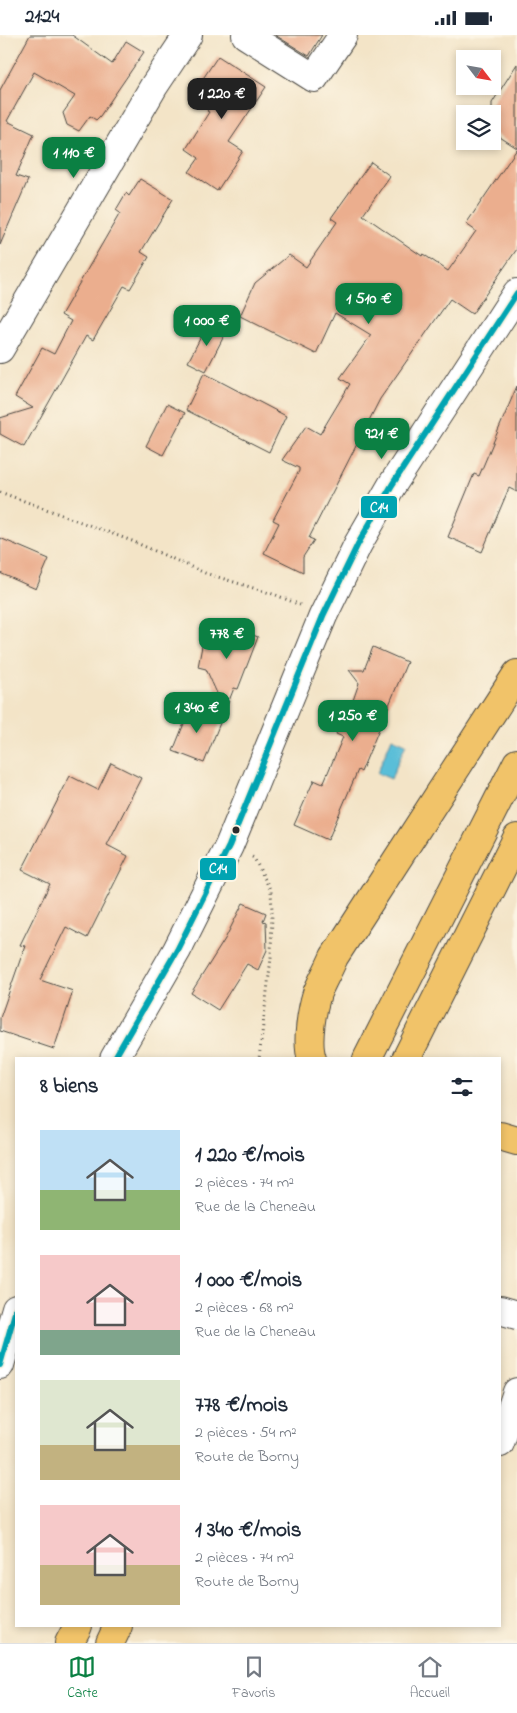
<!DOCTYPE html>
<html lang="fr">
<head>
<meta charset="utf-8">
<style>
  body { margin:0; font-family:"Indie Flower",sans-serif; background:#f2f2f3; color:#1f2937; height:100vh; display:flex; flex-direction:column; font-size:19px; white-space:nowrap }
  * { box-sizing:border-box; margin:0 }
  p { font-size:16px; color:#747a83 }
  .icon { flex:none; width:28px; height:28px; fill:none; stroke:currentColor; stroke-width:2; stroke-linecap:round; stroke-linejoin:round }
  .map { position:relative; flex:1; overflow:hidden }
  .side { position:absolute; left:15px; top:1022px; width:486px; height:570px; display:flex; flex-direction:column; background:#fff; border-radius:0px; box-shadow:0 2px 8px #0003 }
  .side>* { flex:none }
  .needle { width:32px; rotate:121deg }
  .buttons { position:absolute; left:456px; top:15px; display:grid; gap:10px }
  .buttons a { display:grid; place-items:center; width:45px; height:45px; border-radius:0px; background:#fff; box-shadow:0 2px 8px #0003; font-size:25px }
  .price { position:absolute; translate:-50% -42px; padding:0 11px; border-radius:10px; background:#0b8043; color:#fff; font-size:16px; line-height:32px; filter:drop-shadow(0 1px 2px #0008) }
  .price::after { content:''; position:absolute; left:50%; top:30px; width:15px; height:11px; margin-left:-8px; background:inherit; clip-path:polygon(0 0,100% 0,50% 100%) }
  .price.selected { background:#222; color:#fff }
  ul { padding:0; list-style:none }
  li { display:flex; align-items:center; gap:15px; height:125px; padding:0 25px }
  li span { display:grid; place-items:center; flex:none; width:140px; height:100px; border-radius:0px; color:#555 }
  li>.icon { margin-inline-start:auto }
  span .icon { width:60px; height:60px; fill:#fffc; stroke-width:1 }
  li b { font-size:21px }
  h2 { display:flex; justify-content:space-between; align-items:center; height:60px; padding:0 25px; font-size:21px }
  .status { display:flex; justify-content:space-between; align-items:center; height:35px; padding:0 25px; background:#fff; direction:ltr }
  .status svg { height:14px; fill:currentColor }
  .tabs { display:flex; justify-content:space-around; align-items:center; height:70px; border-top:1px solid #e0e1e3; background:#fff; font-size:14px; color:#747a83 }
  .tabs a { display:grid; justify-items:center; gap:2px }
  .tabs .selected { color:#0b8043 }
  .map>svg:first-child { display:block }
  .water { fill:#5abed8; stroke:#427482 }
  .building { fill:#ebae8e }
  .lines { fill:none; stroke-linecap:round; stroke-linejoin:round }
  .minor-casing { stroke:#494742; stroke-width:30 }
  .highway-casing { stroke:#494742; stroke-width:30 }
  .path { stroke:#494742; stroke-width:3; stroke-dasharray:1 4; stroke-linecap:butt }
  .minor { stroke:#fff; stroke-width:28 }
  .highway { stroke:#f1c369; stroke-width:28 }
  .bus-1-casing { stroke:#fcf5e5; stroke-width:10 }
  .bus-1 { stroke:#00a4b2; stroke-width:6 }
  .bus-dot { fill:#2b2b2b; stroke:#fcf5e5; stroke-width:2 }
  .line-badge { stroke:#fcf5e5; stroke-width:2 }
  .badge-label { font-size:14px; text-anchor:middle; font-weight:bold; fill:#fff }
</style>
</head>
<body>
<div class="status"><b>21:24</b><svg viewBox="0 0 49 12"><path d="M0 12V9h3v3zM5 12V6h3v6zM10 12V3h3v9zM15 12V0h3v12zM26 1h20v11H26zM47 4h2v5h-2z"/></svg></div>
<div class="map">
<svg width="517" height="1608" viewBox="0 0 517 1608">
  <rect width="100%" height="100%" fill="#fcf5e5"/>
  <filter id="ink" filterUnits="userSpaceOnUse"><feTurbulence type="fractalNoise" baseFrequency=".02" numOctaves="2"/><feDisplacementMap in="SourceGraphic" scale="10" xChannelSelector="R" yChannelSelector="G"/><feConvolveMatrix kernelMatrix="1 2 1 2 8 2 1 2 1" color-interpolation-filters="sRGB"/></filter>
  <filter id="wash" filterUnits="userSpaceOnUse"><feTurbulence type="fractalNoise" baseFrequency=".0096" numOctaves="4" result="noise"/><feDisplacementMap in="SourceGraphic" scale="20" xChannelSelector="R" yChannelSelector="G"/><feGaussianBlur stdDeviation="1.12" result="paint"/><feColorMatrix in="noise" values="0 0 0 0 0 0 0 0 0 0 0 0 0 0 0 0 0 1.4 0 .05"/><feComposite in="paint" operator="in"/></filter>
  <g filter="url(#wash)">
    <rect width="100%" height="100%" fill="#f3e4c7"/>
    <polygon class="water" points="392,703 406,709 391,744 377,738"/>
    <g id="blocks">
      <g class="building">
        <polygon points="30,0 72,0 112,29 126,6 144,17 100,81 96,85 90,81 79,96 67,90 63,78 75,61 34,37 7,86 34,99 16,141 28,145 0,210 0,55"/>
        <polygon points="275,0 322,0 309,21"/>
        <polygon points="218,21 266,52 229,107 243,116 217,156 189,137 199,123 186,114 209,77 207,76 210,72 192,60"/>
        <polygon points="517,29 517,113 492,97 492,68"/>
        <polygon points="517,114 517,214 472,279 450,264 380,364 309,503 314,505 303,522 303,537 264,518 279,488 273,485 299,436 299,433 282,425 306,391 320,399 350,349 340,343 371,300 335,278 316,319 240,281 255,248 289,220 306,232 337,187 331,183 371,127 390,141 363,180 422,221 423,219 448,236 476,196 466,189"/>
        <polygon points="140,144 173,164 141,217 149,222 130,254 124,251 93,305 86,301 24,412 0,399 0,383 33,373 15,362 42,313 54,319 71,286 61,280 120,178 116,175 126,158 129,161"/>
        <polygon points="208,288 226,297 206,336 188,327"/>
        <polygon points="204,338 286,381 269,417 186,375"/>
        <polygon points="517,351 517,457 509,453 482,517 448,502 474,439 479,441"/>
        <polygon points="167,369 185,378 163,420 146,411"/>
        <polygon points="0,503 49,524 36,554 0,538"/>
        <polygon points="232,592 258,602 238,654 234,653 225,676 206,634 198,632 203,606"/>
        <polygon points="373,612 407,627 361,737 358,735 328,805 294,790 314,745 323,749 343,702 336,699 346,676 349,677 359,648 349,635 364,635"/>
        <polygon points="191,671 222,683 204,728 173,716"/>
        <polygon points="111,728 141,743 107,810 128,821 87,903 66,892 40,945 73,956 54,1014 0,996 0,983 25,911 20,910 50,849 22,835 70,741 98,755"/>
        <polygon points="243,868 266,878 263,886 266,887 267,915 258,935 247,929 218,975 191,958 225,904"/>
      </g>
    </g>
  </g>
  <g filter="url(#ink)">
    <use href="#blocks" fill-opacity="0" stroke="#494742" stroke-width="1"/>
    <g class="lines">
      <defs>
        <g id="minor">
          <polyline points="246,0 314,43 343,0"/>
          <polyline points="0,314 154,51 188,0"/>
          <polyline points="114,1024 177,915 229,811 323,581 358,509 392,450 517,258"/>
          <polyline points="500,1275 517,1280"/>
          <polyline points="0,1330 16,1274"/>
          <polyline points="500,1408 517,1357"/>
        </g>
        <g id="highway">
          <path d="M312 1024C306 1007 312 974 317 958 322 946 329 934 334 922L517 639"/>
          <polyline points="367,1024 517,728"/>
          <polyline points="406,1024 517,803"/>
          <polyline points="500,1101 517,1106"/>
          <polyline points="69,1608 78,1591"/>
          <polyline points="110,1608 118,1591"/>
        </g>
      </defs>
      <use href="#minor" class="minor-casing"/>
      <use href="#highway" class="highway-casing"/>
      <g class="path">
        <polyline points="0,457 132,506 205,538 276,560 300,570"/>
        <polyline points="252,822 254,823 271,856 272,875 271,923 259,1024"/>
      </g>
      <use href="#minor" class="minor"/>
      <use href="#highway" class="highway"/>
      <defs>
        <g id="bus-1">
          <polyline points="114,1024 177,915 229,811 323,581 358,509 392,450 517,258"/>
          <polyline points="0,1330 16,1274"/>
        </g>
      </defs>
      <use href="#bus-1" class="bus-1-casing"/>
      <use href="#bus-1" class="bus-1"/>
    </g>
  </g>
  <circle class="bus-dot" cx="236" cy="795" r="4.5"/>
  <g class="line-badge">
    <rect x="360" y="460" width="38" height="24" rx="5" fill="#00a4b2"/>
    <rect x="199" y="822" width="38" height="24" rx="5" fill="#00a4b2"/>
  </g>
  <g class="badge-label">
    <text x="379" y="477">C14</text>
    <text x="218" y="838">C14</text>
  </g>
</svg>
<div class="buttons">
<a><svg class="needle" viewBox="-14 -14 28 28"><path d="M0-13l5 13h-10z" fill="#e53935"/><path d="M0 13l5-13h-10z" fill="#747a83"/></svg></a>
<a><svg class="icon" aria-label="layers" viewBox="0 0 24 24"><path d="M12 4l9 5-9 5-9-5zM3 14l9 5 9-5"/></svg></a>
</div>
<b class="price selected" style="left:222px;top:85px">1 220 €</b>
<b class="price" style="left:74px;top:144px">1 110 €</b>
<b class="price" style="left:369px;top:290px">1 510 €</b>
<b class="price" style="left:207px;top:312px">1 000 €</b>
<b class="price" style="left:382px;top:425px">921 €</b>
<b class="price" style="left:227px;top:625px">778 €</b>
<b class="price" style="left:197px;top:699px">1 340 €</b>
<b class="price" style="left:353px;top:707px">1 250 €</b>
<section class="side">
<h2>8 biens<svg class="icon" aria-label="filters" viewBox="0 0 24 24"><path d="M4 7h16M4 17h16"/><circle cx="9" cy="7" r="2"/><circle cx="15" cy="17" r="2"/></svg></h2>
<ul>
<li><span style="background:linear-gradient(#bfe0f5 60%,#8fb573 0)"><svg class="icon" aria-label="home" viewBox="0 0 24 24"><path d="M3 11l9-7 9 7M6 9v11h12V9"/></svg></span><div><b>1 220 €/mois</b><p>2 pièces · 74 m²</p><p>Rue de la Cheneau</p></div></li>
<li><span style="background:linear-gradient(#f6c9c9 75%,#7fa58c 0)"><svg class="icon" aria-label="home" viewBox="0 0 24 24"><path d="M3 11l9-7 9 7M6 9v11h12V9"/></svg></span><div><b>1 000 €/mois</b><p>2 pièces · 68 m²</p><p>Rue de la Cheneau</p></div></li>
<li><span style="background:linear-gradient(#dfe7d0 65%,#c2b280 0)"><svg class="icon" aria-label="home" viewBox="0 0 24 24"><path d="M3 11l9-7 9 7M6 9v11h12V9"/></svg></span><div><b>778 €/mois</b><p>2 pièces · 54 m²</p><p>Route de Borny</p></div></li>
<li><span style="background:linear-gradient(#f6c9c9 60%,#c2b280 0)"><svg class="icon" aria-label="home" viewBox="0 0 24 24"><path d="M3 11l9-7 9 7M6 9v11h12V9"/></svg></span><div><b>1 340 €/mois</b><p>2 pièces · 74 m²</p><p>Route de Borny</p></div></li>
</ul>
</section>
</div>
<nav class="tabs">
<a class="selected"><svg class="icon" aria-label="map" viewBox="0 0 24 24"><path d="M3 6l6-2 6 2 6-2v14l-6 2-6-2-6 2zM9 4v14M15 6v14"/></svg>Carte</a>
<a><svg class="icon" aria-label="saved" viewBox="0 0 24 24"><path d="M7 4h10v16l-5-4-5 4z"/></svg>Favoris</a>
<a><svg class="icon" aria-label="home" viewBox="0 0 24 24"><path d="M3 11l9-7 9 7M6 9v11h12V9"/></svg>Accueil</a>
</nav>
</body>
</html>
